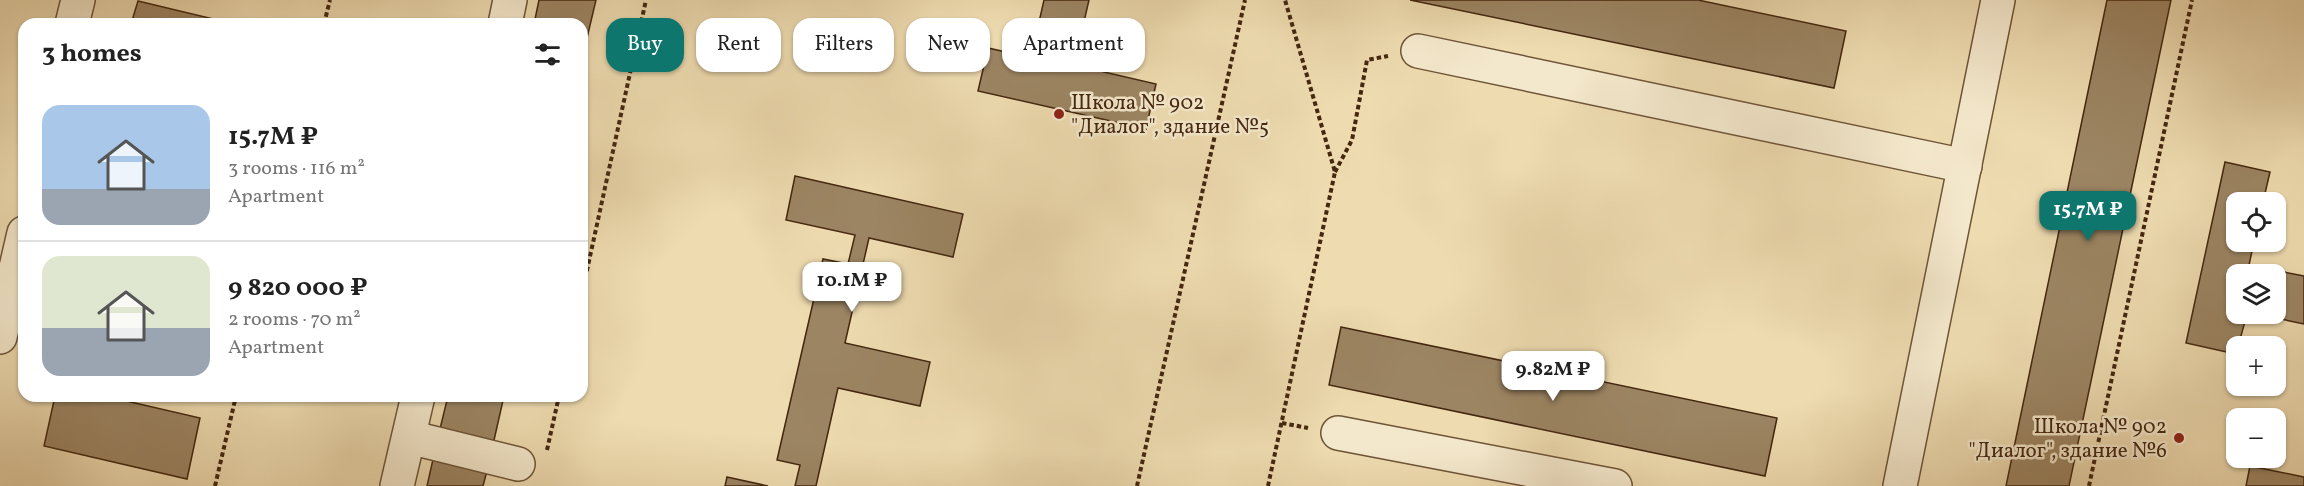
<!DOCTYPE html>
<html lang="en">
<head>
<meta charset="utf-8">
<style>
  body { margin:0; font-family:Vollkorn,serif; background:#f2f2f2; color:#222; height:100vh; display:flex; flex-direction:column; font-size:22px; white-space:nowrap }
  * { box-sizing:border-box; margin:0 }
  p { font-size:20px; color:#767676 }
  .icon { flex:none; width:33px; height:33px; fill:none; stroke:currentColor; stroke-width:2; stroke-linecap:round; stroke-linejoin:round }
  .map { position:relative; flex:1; overflow:hidden }
  .details { position:absolute; left:18px; top:18px; width:570px; height:384px; display:flex; flex-direction:column; background:#fff; border-radius:18px; box-shadow:0 2px 4px #0004 }
  .details>* { flex:none }
  .banner { position:absolute; left:606px; top:18px; width:570px; height:54px; display:flex; gap:12px }
  .tools { position:absolute; left:2226px; top:192px; display:grid; gap:12px }
  .tools a { display:grid; place-items:center; width:60px; height:60px; border-radius:12px; background:#fff; box-shadow:0 2px 4px #0004; font-size:30px }
  .price { position:absolute; translate:-50% -51px; padding:0 14px; border-radius:12px; background:#fff; color:#222; font-size:20px; line-height:39px; filter:drop-shadow(0 2px 3px #0008) }
  .price::after { content:''; position:absolute; left:50%; top:36px; width:18px; height:14px; margin-left:-9px; background:inherit; clip-path:polygon(0 0,100% 0,50% 100%) }
  .price.current { background:#0f766e; color:#fff }
  ul { padding:0; list-style:none }
  li { display:flex; align-items:center; gap:18px; height:150px; padding:0 24px }
  li+li { border-top:2px solid #e0e0e0 }
  li span { display:grid; place-items:center; flex:none; width:168px; height:120px; border-radius:18px; color:#555 }
  li>.icon { margin-inline-start:auto }
  span .icon { width:72px; height:72px; fill:#fffc; stroke-width:1 }
  li b { font-size:26px }
  h2 { display:flex; justify-content:space-between; align-items:center; height:72px; padding:0 24px; font-size:26px }
  .tag { padding:0 21px; border-radius:18px; background:#fff; box-shadow:0 2px 4px #0004; font-size:21px; line-height:54px }
  .tag.current { background:#0f766e; color:#fff }
  .map>svg:first-child { display:block }
  .building { fill:#9c8563; stroke:#44270f; stroke-width:1.5 }
  .lines { fill:none; stroke-linecap:round; stroke-linejoin:round }
  .minor-casing { stroke:#6e5437; stroke-width:36 }
  .path { stroke:#44270f; stroke-width:4; stroke-dasharray:4.5 3; stroke-linecap:butt }
  .minor { stroke:#f4e8cc; stroke-width:33 }
  .poi-dot { fill:#8f2418; stroke:#f4e8cc; stroke-width:2 }
  .labels { text-anchor:middle; stroke-width:5; stroke-linejoin:round; paint-order:stroke }
  .poi-label { font-size:21px; fill:#44270f; stroke:#f4e8cc; text-anchor:start }
</style>
</head>
<body>
<div class="map">
<svg width="2304" height="486" viewBox="0 0 2304 486">
  <rect width="100%" height="100%" fill="#eedbb0"/>
  <filter id="stains"><feTurbulence type="fractalNoise" baseFrequency=".00333" numOctaves="4"/><feColorMatrix values="0 0 0 0 .2 0 0 0 0 .09 0 0 0 0 .02 0 0 0 .5 -.17"/></filter>
  <radialGradient id="worn" r=".72"><stop offset=".6" stop-color="#630" stop-opacity="0"/><stop offset="1" stop-color="#630" stop-opacity=".3"/></radialGradient>
  <g class="building">
    <polygon points="539,0 596,0 582,59 582,24 534,24"/>
    <polygon points="1044,0 1089,0 1074,65 1156,84 1146,129 978,91 988,48 1055,63 1061,36 1037,31"/>
    <polygon points="1410,0 1698,0 1846,31 1834,88"/>
    <polygon points="2107,0 2171,0 2069,486 2006,486"/>
    <polygon points="138,1 234,24 131,24"/>
    <polygon points="2225,162 2270,172 2263,202 2236,202 2236,242 2254,242 2249,265 2304,276 2304,324 2257,314 2276,314 2276,274 2236,274 2236,314 2247,314 2236,354 2186,343"/>
    <polygon points="795,176 963,214 953,257 869,238 845,343 930,362 920,406 838,388 816,486 795,486 800,465 777,460 823,259 848,264 855,235 786,220"/>
    <polygon points="1341,327 1777,418 1765,476 1329,385"/>
    <polygon points="55,396 105,396 200,418 187,479 44,446"/>
    <polygon points="448,396 504,396 492,449 438,437"/>
    <polygon points="434,455 488,467 483,486 427,486"/>
    <polygon points="2250,466 2304,477 2304,486 2246,486"/>
    <polygon points="727,477 768,486 725,486"/>
  </g>
  <g class="lines">
    <defs>
      <g id="minor">
        <polyline points="72,24 78,0"/>
        <polyline points="505,24 510,0"/>
        <polyline points="1418,51 1965,166"/>
        <polyline points="0,337 24,233"/>
        <polyline points="1338,433 1615,486"/>
        <polyline points="409,437 518,464"/>
        <polyline points="397,486 418,396"/>
        <polyline points="1900,486 1998,0"/>
      </g>
    </defs>
    <use href="#minor" class="minor-casing"/>
    <g class="path">
      <polyline points="324,24 330,0"/>
      <polyline points="1335,172 1352,140 1367,60 1388,56"/>
      <polyline points="582,293 646,0"/>
      <polyline points="1282,423 1308,428"/>
      <polyline points="547,450 559,396"/>
      <polyline points="215,486 236,396"/>
      <polyline points="1137,486 1245,0"/>
      <polyline points="1268,486 1335,172 1285,0"/>
      <polyline points="2089,486 2192,0"/>
    </g>
    <use href="#minor" class="minor"/>
  </g>
  <g class="poi-dot">
    <circle cx="1059" cy="114" r="6"/>
    <circle cx="2179" cy="438" r="6"/>
  </g>
  <g class="labels">
    <g class="poi-label">
      <text x="1071" y="109">Школа № 902<tspan x="1071" dy="24">"Диалог", здание №5</tspan></text>
      <text x="2167" y="433" text-anchor="end">Школа № 902<tspan x="2167" dy="24">"Диалог", здание №6</tspan></text>
    </g>
  </g>
  <rect width="100%" height="100%" filter="url(#stains)"/>
  <rect width="100%" height="100%" fill="url(#worn)"/>
</svg>
<div class="tools">
<a><svg class="icon" aria-label="locate" viewBox="0 0 24 24"><circle cx="12" cy="12" r="6"/><path d="M12 2v4M12 18v4M2 12h4M18 12h4"/></svg></a>
<a><svg class="icon" aria-label="layers" viewBox="0 0 24 24"><path d="M12 4l9 5-9 5-9-5zM3 14l9 5 9-5"/></svg></a>
<a>+</a>
<a>−</a>
</div>
<b class="price current" style="left:2088px;top:242px">15.7M ₽</b>
<b class="price" style="left:852px;top:313px">10.1M ₽</b>
<b class="price" style="left:1553px;top:402px">9.82M ₽</b>
<div class="banner">
<a class="tag current">Buy</a>
<a class="tag">Rent</a>
<a class="tag">Filters</a>
<a class="tag">New</a>
<a class="tag">Apartment</a>
</div>
<section class="details">
<h2>3 homes<svg class="icon" aria-label="filters" viewBox="0 0 24 24"><path d="M4 7h16M4 17h16"/><circle cx="9" cy="7" r="2"/><circle cx="15" cy="17" r="2"/></svg></h2>
<ul>
<li><span style="background:linear-gradient(#a9c7e8 70%,#9aa5b1 0)"><svg class="icon" aria-label="home" viewBox="0 0 24 24"><path d="M3 11l9-7 9 7M6 9v11h12V9"/></svg></span><div><b>15.7M ₽</b><p>3 rooms · 116 m²</p><p>Apartment</p></div></li>
<li><span style="background:linear-gradient(#dfe7d0 60%,#9aa5b1 0)"><svg class="icon" aria-label="home" viewBox="0 0 24 24"><path d="M3 11l9-7 9 7M6 9v11h12V9"/></svg></span><div><b>9 820 000 ₽</b><p>2 rooms · 70 m²</p><p>Apartment</p></div></li>
</ul>
</section>
</div>
</body>
</html>
